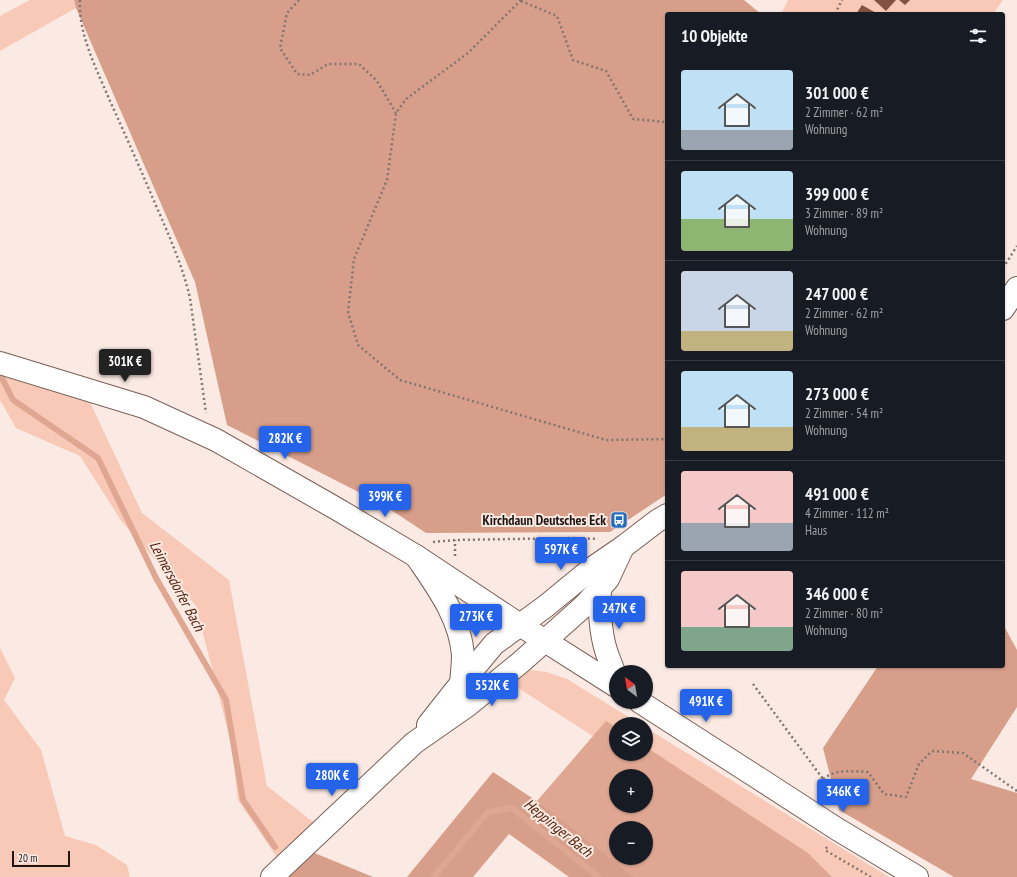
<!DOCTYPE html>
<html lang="de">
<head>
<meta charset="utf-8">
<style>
  body { margin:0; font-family:"PT Sans Narrow",sans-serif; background:#242831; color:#f1f3f6; height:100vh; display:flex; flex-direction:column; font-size:15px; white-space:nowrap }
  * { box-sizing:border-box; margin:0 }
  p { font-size:13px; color:#9ea1a6 }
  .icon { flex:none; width:22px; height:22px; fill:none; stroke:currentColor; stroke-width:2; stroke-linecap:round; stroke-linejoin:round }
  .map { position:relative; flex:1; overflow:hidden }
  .side { position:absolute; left:665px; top:12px; width:340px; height:656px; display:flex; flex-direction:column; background:#171b24; border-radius:4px; box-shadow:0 1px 3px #0004 }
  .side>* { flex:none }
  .needle { width:26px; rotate:329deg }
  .controls { position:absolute; left:609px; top:665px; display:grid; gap:8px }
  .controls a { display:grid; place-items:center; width:44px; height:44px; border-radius:50%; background:#171b24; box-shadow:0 1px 3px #0004; font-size:20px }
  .scale { position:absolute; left:12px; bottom:10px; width:58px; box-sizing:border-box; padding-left:4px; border:2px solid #1f1512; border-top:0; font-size:11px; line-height:14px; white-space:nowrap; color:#1f1512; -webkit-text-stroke:3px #fbe9e3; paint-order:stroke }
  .price { position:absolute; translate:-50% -34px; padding:0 9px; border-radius:4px; background:#2563eb; color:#fff; font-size:13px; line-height:26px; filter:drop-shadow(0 1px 2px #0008) }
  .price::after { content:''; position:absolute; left:50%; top:24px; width:12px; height:9px; margin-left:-6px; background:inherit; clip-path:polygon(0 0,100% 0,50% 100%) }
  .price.on { background:#222; color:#fff }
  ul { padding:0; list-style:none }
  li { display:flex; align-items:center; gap:12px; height:100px; padding:0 16px }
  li+li { border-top:1px solid #363941 }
  li span { display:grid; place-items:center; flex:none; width:112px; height:80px; border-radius:4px; color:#555 }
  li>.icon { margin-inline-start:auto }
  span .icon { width:48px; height:48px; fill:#fffc; stroke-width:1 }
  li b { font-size:17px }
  h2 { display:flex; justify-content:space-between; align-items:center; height:48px; padding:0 16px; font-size:17px }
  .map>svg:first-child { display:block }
  .green { fill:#f9c9b7 }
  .forest { fill:#d79f8a }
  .water { fill:#dfa792; fill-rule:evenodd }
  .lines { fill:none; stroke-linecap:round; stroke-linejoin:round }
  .stream { stroke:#dfa792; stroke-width:6 }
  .building { fill:#83523f }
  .minor-casing { stroke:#796057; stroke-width:24 }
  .major-casing { stroke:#796057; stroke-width:24 }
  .path { stroke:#827570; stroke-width:2.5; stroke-dasharray:2 3; stroke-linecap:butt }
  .minor { stroke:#fff; stroke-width:22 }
  .major { stroke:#fff; stroke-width:22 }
  .labels { text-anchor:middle; stroke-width:4; stroke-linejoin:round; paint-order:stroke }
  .poi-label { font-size:14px; font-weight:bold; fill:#1f1512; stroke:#fbe9e3; text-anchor:end }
  .water-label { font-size:15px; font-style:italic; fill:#501e07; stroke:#fbe9e3 }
</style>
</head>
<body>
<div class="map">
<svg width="1017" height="877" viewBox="0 0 1017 877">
  <rect width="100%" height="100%" fill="#fbe9e3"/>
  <g class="green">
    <polygon points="30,0 74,0 76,8 0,51 0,16"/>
    <polygon points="788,0 1003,0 993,14 781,14"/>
    <polygon points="0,374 88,398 142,513 229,580 267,786 317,825 278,859 238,800 231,743 196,606 122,522 80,456 16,428 0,400"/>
    <polygon points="0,648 15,678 4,700 41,750 65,836 96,845 127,865 130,877 0,877"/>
    <polygon points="529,670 547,672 567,679 640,724 616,724 616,751 509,682"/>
    <polygon points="646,728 889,877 811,877 646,754"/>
  </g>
  <g class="forest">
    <polygon points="74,0 744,0 761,14 667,14 667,494 610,532 426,533 382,504 227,425 195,282 76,8"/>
    <polygon points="1003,624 1017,650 1017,707 971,779 1017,793 1017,877 954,877 839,810 823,748 878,666 1003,666"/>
    <polygon points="493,772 604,846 616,858 646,858 728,877 569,877 509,834 473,877 407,877"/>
    <polygon points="312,852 373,877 286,877"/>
  </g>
  <path class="water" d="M606 721 616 727V754H646V747L808 853 832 877H634L537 801ZM616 776H646V806H616ZM616 828H646V858H616Z"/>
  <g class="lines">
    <g class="stream">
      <polyline points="0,374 13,400 98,458 156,578 226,700 243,800 275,847"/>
      <polyline points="434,877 488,812 512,808 599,877"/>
    </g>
  </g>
  <g class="building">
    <polygon points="874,0 896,0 886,11"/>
    <polygon points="899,0 910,0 905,5"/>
    <polygon points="862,5 878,14 856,14"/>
  </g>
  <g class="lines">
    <defs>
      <g id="minor">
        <polyline points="1003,309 1017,288"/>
        <path d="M416 556C437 587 460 617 463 655 463 664 462 673 461 683"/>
        <path d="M600 588C599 612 600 637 609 659 611 665 614 671 616 677"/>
        <polyline points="428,725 454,692 494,644 546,606 591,569 623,547 657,521 667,515"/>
        <polyline points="272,877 414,743 467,706 521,662 585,605 608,579 623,547"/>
      </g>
      <g id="major">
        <polyline points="0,363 144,407 216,440 337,509 416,556 520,625 616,686"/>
        <polyline points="640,702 752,774 837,829 917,877"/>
      </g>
    </defs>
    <use href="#minor" class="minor-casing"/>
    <use href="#major" class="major-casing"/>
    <g class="path">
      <path d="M80 0C78 34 97 70 110 101 125 134 140 168 154 201 168 233 182 264 190 298L206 413"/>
      <polyline points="299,0 287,13 280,48 297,74 310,75 328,64 359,64 377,81 396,113"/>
      <polyline points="521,0 468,53 406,99 396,113 387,180 354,259 348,312 358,345 400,380 606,440 667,439"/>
      <polyline points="521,1 557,16 573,60 606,71 633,119 666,122 667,123"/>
      <polyline points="835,14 842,0"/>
      <polyline points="1003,268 1017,246"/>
      <polyline points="433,542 455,540 574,538 598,539"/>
      <polyline points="455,556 455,540"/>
      <polyline points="753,684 823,779 834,802"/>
      <path d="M823 779C835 769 852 771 868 772L884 794 906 797 919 764 932 751 963 753 1017 791"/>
      <polyline points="827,847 825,850 871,877"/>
    </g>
    <use href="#minor" class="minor"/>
    <use href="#major" class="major"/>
  </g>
  <defs>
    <symbol id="bus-square" viewBox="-11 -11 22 22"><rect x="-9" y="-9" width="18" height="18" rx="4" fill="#236cbc" stroke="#fbe9e3"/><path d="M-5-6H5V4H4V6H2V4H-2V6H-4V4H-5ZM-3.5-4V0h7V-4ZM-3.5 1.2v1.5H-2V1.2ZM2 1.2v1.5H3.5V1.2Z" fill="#fff"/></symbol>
  </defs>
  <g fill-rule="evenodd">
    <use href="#bus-square" x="609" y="510" width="20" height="20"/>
  </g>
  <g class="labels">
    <g class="poi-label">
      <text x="606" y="525">Kirchdaun Deutsches Eck</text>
    </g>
    <g class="water-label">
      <text transform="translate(177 586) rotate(62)" y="5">Leimersdorfer Bach</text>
      <text transform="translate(558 828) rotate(39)" y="5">Heppinger Bach</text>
    </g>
  </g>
</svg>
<div class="controls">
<a><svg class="needle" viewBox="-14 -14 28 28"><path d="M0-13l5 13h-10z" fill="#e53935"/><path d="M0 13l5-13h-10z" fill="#9ea1a6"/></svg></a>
<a><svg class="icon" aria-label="layers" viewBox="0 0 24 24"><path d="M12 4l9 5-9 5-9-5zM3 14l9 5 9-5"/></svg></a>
<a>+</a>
<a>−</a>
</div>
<div class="scale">20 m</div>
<b class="price on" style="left:125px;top:383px">301K €</b>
<b class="price" style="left:285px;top:460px">282K €</b>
<b class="price" style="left:385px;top:518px">399K €</b>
<b class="price" style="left:561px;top:571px">597K €</b>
<b class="price" style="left:619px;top:630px">247K €</b>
<b class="price" style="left:476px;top:638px">273K €</b>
<b class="price" style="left:492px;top:707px">552K €</b>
<b class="price" style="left:706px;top:723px">491K €</b>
<b class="price" style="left:332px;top:797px">280K €</b>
<b class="price" style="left:843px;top:813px">346K €</b>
<section class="side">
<h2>10 Objekte<svg class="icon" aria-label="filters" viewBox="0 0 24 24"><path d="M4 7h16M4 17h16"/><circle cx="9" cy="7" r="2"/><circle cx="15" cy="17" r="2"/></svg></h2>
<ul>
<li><span style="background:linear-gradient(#bfe0f5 75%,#9aa5b1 0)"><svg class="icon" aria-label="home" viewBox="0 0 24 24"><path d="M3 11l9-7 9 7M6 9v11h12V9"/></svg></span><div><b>301 000 €</b><p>2 Zimmer · 62 m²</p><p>Wohnung</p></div></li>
<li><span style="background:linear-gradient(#bfe0f5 60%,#8fb573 0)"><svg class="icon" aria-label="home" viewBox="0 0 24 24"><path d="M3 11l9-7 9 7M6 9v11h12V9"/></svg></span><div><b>399 000 €</b><p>3 Zimmer · 89 m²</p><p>Wohnung</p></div></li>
<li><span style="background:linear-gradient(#c9d6e8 75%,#c2b280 0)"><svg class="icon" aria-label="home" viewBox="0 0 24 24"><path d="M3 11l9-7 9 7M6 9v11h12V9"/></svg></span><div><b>247 000 €</b><p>2 Zimmer · 62 m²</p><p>Wohnung</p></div></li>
<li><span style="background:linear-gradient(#bfe0f5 70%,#c2b280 0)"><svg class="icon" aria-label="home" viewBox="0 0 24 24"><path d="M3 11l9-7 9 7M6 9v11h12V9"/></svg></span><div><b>273 000 €</b><p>2 Zimmer · 54 m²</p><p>Wohnung</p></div></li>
<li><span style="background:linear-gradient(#f6c9c9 65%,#9aa5b1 0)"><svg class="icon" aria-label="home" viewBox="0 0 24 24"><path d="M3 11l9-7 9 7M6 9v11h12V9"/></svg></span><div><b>491 000 €</b><p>4 Zimmer · 112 m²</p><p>Haus</p></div></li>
<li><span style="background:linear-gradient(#f6c9c9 70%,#7fa58c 0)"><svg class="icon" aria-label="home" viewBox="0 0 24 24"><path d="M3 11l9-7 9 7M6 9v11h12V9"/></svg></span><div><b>346 000 €</b><p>2 Zimmer · 80 m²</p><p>Wohnung</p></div></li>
</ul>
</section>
</div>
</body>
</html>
